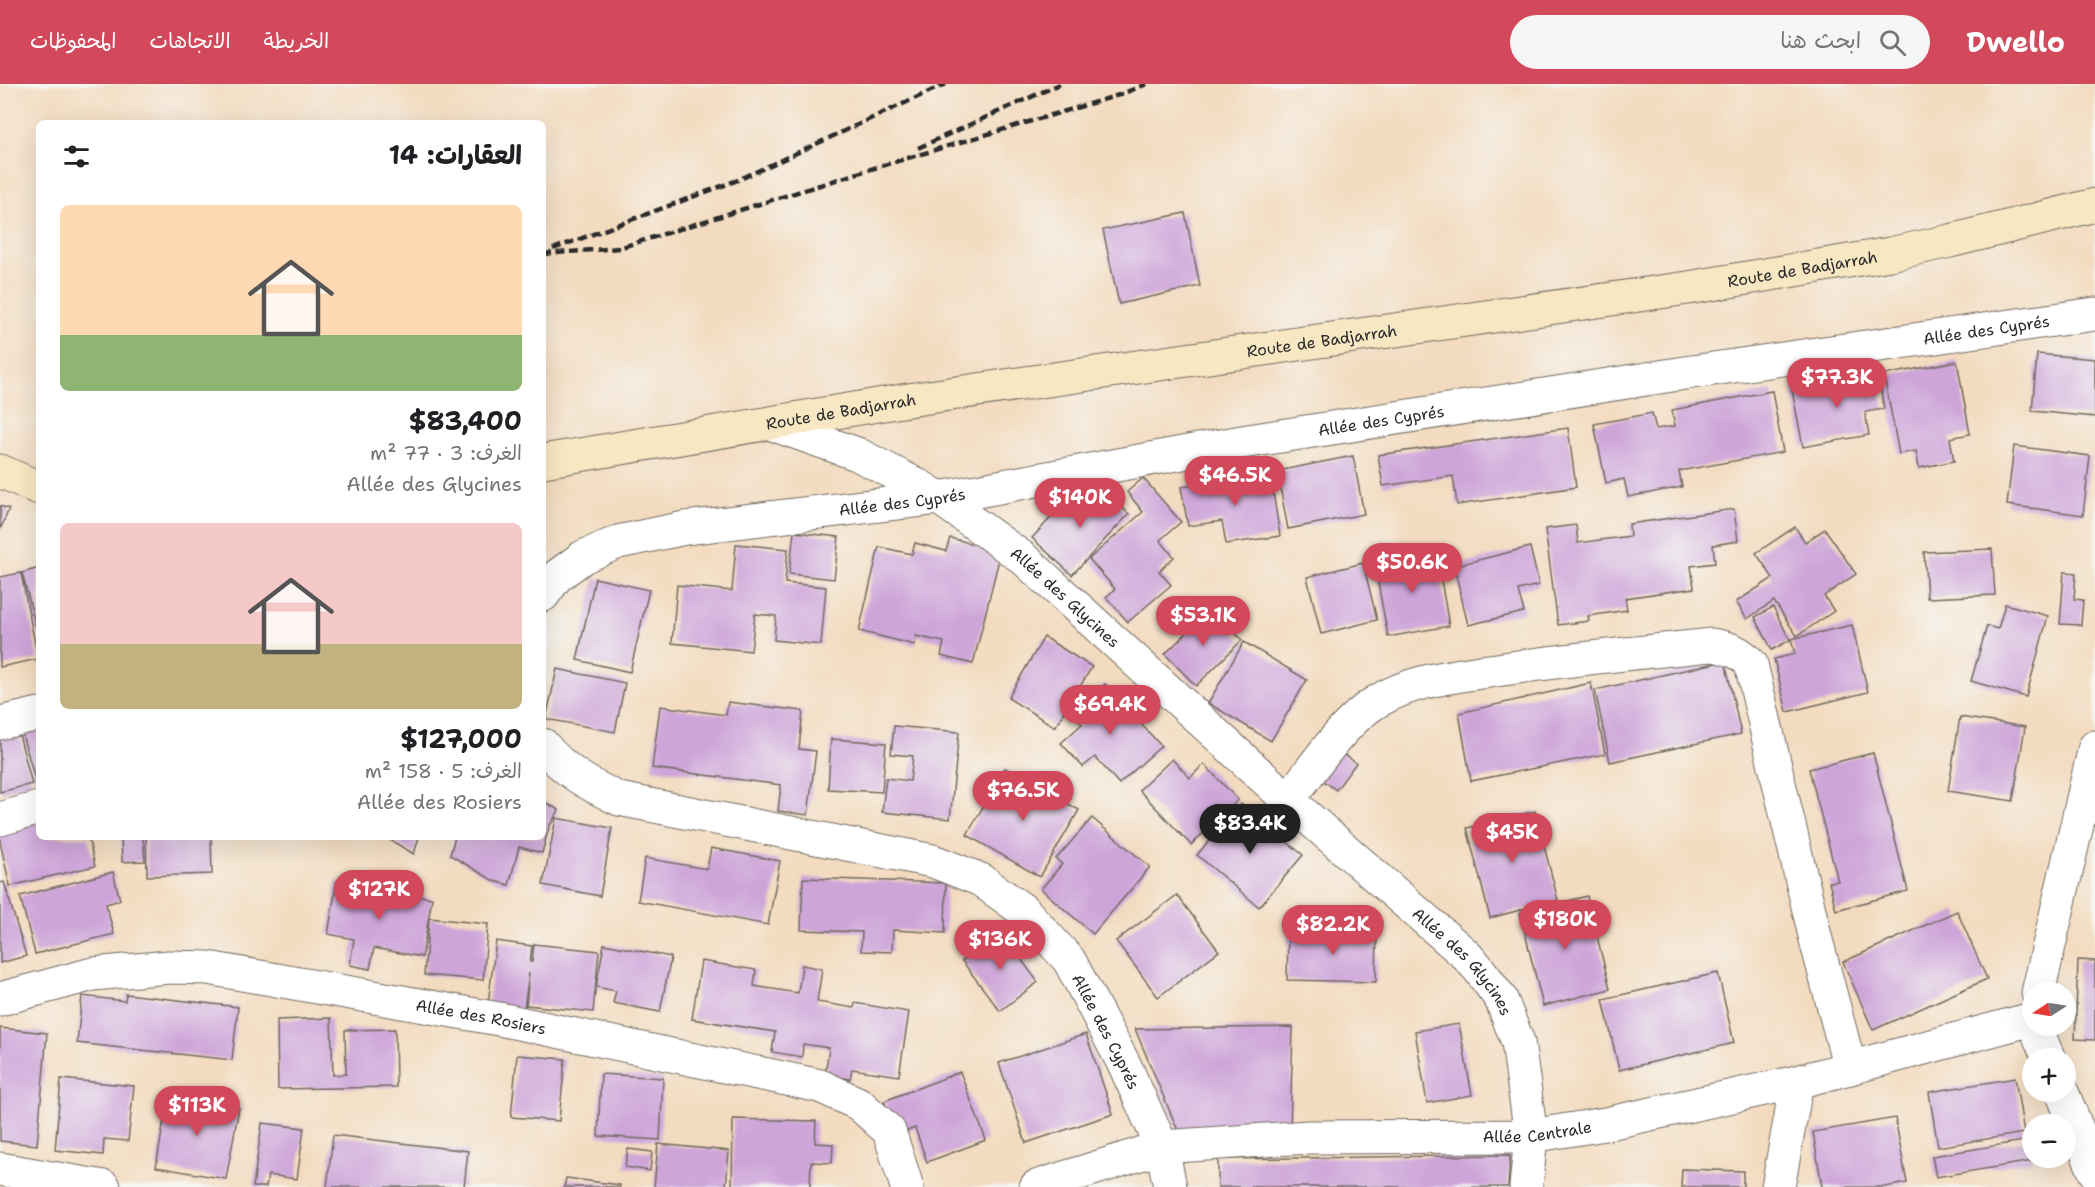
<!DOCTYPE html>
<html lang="ar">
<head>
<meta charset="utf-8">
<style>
  body { margin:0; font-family:"Shantell Sans","Playpen Sans Arabic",sans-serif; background:#f6f6f6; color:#202124; direction:rtl; height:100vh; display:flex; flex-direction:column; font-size:22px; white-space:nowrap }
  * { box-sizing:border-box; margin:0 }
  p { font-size:20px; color:#757577 }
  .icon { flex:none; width:33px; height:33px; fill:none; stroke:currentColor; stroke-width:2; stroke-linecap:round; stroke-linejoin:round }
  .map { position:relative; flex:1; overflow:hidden; direction:ltr }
  .details { position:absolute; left:36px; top:36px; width:510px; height:720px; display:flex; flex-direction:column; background:#fff; border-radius:9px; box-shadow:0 6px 24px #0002; direction:rtl }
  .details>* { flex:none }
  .needle { width:39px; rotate:258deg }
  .tools { position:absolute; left:2022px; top:898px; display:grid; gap:12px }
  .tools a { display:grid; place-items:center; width:54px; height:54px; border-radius:50%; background:#fff; box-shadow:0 6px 24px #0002; font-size:30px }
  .price { position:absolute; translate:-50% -51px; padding:0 14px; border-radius:21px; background:#d1495b; color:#fff; font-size:20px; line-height:39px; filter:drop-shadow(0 2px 3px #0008) }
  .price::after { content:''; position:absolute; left:50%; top:36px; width:18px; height:14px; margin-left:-9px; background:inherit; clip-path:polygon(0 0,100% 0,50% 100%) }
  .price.selected { background:#222; color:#fff }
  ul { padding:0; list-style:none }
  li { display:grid; align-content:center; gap:12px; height:318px; padding:0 24px }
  li span { display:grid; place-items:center; height:186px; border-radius:9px; color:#555 }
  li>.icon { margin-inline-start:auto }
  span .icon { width:108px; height:108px; fill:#fffc; stroke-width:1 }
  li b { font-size:26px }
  h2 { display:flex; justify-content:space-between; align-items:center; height:72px; padding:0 24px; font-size:26px }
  header { display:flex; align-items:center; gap:36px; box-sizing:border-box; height:84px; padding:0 30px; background:#d1495b; color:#fff }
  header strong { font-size:28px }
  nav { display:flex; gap:33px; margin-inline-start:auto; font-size:21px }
  .search { width:420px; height:54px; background:#f6f6f6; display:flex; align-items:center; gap:15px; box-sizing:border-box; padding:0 21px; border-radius:33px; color:#757577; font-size:22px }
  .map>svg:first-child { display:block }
  .building { fill:#cea5d9 }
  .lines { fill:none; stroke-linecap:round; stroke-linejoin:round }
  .minor-casing { stroke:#71695f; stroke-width:35 }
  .secondary-casing { stroke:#71695f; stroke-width:35 }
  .minor { stroke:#fff; stroke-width:33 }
  .secondary { stroke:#f7e8c3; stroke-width:33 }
  .rail { stroke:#2b2b2b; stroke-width:4.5; stroke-dasharray:9 4.5; stroke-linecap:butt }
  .labels { text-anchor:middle; stroke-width:6; stroke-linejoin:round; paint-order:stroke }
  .street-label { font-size:16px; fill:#2b2b2b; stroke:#f6f6f2 }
</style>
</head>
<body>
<header>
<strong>Dwello</strong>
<div class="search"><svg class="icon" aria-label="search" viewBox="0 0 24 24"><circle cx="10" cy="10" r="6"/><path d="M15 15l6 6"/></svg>ابحث هنا</div>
<nav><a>الخريطة</a><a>الاتجاهات</a><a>المحفوظات</a></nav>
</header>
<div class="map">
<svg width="2095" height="1103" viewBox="0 0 2095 1103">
  <rect width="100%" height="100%" fill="#f6f6f2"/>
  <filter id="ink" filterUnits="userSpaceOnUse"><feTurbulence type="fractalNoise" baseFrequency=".0167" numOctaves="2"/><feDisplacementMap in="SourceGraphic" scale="12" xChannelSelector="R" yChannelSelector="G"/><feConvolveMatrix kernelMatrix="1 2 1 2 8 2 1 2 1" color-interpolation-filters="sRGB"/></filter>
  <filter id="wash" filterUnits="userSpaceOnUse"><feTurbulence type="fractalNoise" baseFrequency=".008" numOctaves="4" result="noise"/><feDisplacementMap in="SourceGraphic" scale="24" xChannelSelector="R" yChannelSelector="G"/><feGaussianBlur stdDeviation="1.35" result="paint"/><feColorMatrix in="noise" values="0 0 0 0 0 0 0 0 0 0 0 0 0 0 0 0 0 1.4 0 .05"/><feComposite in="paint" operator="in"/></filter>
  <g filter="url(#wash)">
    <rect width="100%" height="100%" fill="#f3dbbf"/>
    <g id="blocks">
      <g class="building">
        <polygon points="1185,129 1200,202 1119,220 1103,146"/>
        <polygon points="2037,270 2095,275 2095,333 2032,327"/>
        <polygon points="1957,277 1970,350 1950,354 1954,377 1919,384 1916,367 1899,370 1884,291"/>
        <polygon points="1878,290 1884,325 1865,328 1869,351 1803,363 1792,306"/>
        <polygon points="1772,307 1783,368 1679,387 1682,403 1628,413 1624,395 1606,399 1594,340 1652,329 1656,345 1675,342 1672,326"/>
        <polygon points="1568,344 1576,403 1457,421 1453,392 1383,402 1378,371"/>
        <polygon points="2014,362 2090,372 2083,431 2007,421"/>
        <polygon points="1353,372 1364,430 1288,445 1277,387"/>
        <polygon points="1270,389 1280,452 1226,460 1222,437 1188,442 1181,403"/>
        <polygon points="1143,394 1181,438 1160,456 1174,473 1159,487 1171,501 1128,538 1106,513 1115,505 1089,475 1143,428 1127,408"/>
        <polygon points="1098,401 1129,430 1072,491 1032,454 1070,413 1079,422"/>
        <polygon points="0,422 9,425 0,446"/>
        <polygon points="1734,425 1738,457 1713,461 1715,479 1691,482 1694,504 1625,514 1627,526 1588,532 1589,537 1558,541 1545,445 1576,441 1578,459 1630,452 1629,440"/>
        <polygon points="1795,443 1805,458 1825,445 1856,490 1824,512 1834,527 1797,552 1774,517 1747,535 1736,518 1773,494 1756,469"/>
        <polygon points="794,448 839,453 834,495 789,490"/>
        <polygon points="950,454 1001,467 973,580 941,572 944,558 916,552 915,561 859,547 879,463 912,470 915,459 946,467"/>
        <polygon points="736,460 788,465 785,499 826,503 821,561 774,556 776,532 755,530 751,567 672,559 677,501 732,507"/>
        <polygon points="1530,463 1539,501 1518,506 1524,528 1468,541 1454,482"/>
        <polygon points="1992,465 1995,511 1927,514 1924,468"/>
        <polygon points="1436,467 1449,542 1388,553 1374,477"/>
        <polygon points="1363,479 1377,536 1321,550 1307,493"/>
        <polygon points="39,484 39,551 38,551 22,489"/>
        <polygon points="2064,488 2076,489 2074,515 2083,516 2081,541 2060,540"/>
        <polygon points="21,489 38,575 0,583 0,493"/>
        <polygon points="595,494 649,506 630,588 577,576"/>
        <polygon points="2005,520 2048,532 2026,613 1971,597 1987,542 1998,545"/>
        <polygon points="1773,523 1790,556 1772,566 1755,533"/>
        <polygon points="1211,525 1242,556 1196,602 1165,570"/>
        <polygon points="1852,541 1868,608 1787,628 1774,575 1795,570 1791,555"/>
        <polygon points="1044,553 1092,583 1055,643 1008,614"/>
        <polygon points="1244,558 1307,596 1271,657 1208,619"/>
        <polygon points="1725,577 1741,650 1610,678 1595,606"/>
        <polygon points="557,585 625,599 615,648 546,635"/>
        <polygon points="1591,599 1605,670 1471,697 1459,629"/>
        <polygon points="1105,600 1161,662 1119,700 1095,673 1083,683 1061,659 1082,640 1072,629"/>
        <polygon points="728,618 803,627 799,665 816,667 808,731 778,727 781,701 652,684 660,622 726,631"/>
        <polygon points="1960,633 2025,643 2013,717 1948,707"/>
        <polygon points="39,634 39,705 38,705 19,640"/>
        <polygon points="16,639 32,700 0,708 0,643"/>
        <polygon points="894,642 959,648 950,735 882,728 886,694 910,697 913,672 891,670"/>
        <polygon points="831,655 886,659 882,708 828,705"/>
        <polygon points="1333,663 1356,679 1336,706 1313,689"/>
        <polygon points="1873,669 1908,807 1836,826 1829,798 1838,797 1809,685"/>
        <polygon points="1172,675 1190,694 1204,680 1238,716 1191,761 1139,706"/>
        <polygon points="1005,684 1079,726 1040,793 967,751"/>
        <polygon points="543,717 559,726 549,743 542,769 519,763 509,801 494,797 450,771 455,753 543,753"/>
        <polygon points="1241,720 1303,771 1259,823 1197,771"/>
        <polygon points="1535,727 1558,816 1490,834 1467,744"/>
        <polygon points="556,734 612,744 600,812 543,801"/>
        <polygon points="1092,734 1150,783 1093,850 1041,805 1062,780 1056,775"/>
        <polygon points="39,738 39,753 88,753 95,782 10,802 0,758 0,747"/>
        <polygon points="121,753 143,753 145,777 122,778"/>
        <polygon points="146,753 211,753 212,790 147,792"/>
        <polygon points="385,753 419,753 414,770"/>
        <polygon points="711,764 780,777 768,841 638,817 645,774 707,785"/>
        <polygon points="113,788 120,816 106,820 114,850 35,870 20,812"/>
        <polygon points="803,794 946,799 945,849 893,846 892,868 861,867 862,848 801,846"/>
        <polygon points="337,797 432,814 422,873 374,864 370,885 350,881 354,855 328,850"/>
        <polygon points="4,798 26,872 0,879 0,799"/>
        <polygon points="1177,811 1219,867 1158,913 1116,857"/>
        <polygon points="1587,812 1610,905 1543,922 1520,829"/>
        <polygon points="1957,827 1987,895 1873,946 1843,878"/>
        <polygon points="429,834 488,840 483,896 424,891"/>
        <polygon points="1000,847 1038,898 1000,927 962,877"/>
        <polygon points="1343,847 1377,847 1376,898 1287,896 1288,848 1343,849"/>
        <polygon points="496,857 532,862 530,878 532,878 534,860 599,867 593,928 526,921 529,889 524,925 488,920"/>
        <polygon points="604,860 671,873 660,928 613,919 616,907 596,903"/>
        <polygon points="2078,876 2095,877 2095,956 2075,955"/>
        <polygon points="701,877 756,886 754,902 798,909 802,881 822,885 817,918 854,924 855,919 909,928 899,992 852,985 850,995 825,991 829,964 803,960 802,973 772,968 775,948 692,935"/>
        <polygon points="1718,889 1734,959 1619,986 1603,915"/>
        <polygon points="126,910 238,923 232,976 77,959 82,912 125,917"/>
        <polygon points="331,934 333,991 346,990 345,946 395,945 396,1003 278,1005 277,936"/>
        <polygon points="1459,940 1472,1011 1427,1019 1415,947"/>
        <polygon points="1293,943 1290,1047 1179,1049 1135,945"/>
        <polygon points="0,944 47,949 37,1061 0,1057"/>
        <polygon points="1086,950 1113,1030 1026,1059 999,979"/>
        <polygon points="517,971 565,975 559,1037 511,1033"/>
        <polygon points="960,988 986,1056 927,1078 915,1044 897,1051 884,1017"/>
        <polygon points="601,990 663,994 660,1056 598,1052"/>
        <polygon points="2015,994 2024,1049 1938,1063 1929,1008"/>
        <polygon points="61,995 134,1002 128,1057 104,1055 103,1071 55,1066"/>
        <polygon points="168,1012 239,1024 226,1095 156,1083"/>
        <polygon points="1895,1034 1907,1099 1885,1103 1822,1103 1813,1048"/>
        <polygon points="733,1035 816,1037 815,1059 833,1060 832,1079 811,1078 810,1103 732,1103"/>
        <polygon points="262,1039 304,1044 297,1095 268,1091 266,1103 253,1103"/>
        <polygon points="333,1051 468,1067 464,1103 327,1103"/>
        <polygon points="2029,1056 2033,1077 1936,1093 1932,1072"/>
        <polygon points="658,1060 729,1067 726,1103 654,1103"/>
        <polygon points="628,1065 652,1068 650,1087 625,1083"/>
        <polygon points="1510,1071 1508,1103 1218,1103 1218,1075"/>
        <polygon points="1682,1085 1743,1087 1743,1103 1681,1103"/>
        <polygon points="566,1094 620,1101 620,1103 564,1103"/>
      </g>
    </g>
  </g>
  <g filter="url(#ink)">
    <use href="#blocks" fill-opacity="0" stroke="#71695f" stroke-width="1.5"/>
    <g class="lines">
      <defs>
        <g id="minor">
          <path id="s1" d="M772 340 857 370 919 402 939 414 1023 474 1288 716 1465 870 1478 884 1501 915 1518 958 1531 1052 1526 1103"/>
          <path id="s2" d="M543 511 557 492 583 473 618 458 685 444 939 414 1242 358 1685 289 2095 230"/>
          <polyline points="0,639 39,630"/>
          <path id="s3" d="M543 661C565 688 588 700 619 715L933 777 981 796 1024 827 1069 876 1125 982 1162 1063 1170 1103"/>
          <path d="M1288 716C1312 686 1343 638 1376 618 1413 595 1461 591 1503 585 1573 575 1643 568 1712 561 1729 564 1740 567 1751 580L1816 856 1850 984"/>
          <polyline points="0,735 39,724"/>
          <polyline points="2038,909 2095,663"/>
          <path id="s4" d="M0 915 93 890 169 883 208 884 499 935 820 1002 859 1020 889 1047 907 1103"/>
          <polyline points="2035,942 2049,975"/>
          <polyline points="2062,1008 2095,1088"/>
          <polyline points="0,1085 104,1103"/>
          <path id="s5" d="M1036 1103 1162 1063 1308 1053 1531 1052 1605 1040 1797 998 2032 935"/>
          <polyline points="1778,1103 1797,998"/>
        </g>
        <g id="secondary">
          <path id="s6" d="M543 377 908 316 1688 204 1890 170 1950 157 2095 121"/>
          <polyline points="0,387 39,404"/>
        </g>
      </defs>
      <use href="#minor" class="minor-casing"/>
      <use href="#secondary" class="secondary-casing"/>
      <use href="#minor" class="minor"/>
      <use href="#secondary" class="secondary"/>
      <g class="rail">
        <polyline points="918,64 1060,0"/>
        <polyline points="553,165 738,96 946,0"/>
        <polyline points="543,170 619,164 871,85 1119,11 1147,0"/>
      </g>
    </g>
  </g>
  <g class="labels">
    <g class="street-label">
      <text dy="6" stroke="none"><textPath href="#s6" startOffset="1274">Route de Badjarrah</textPath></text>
      <text dy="6" stroke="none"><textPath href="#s2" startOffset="1479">Allée des Cyprés</textPath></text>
      <text dy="6" stroke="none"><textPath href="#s6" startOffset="788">Route de Badjarrah</textPath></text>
      <text dy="6" stroke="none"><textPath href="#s6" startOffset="302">Route de Badjarrah</textPath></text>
      <text dy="6" stroke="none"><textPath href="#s2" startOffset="867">Allée des Cyprés</textPath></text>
      <text dy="6" stroke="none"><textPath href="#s2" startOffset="381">Allée des Cyprés</textPath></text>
      <text dy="6" stroke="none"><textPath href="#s1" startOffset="344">Allée des Glycines</textPath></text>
      <text dy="6" stroke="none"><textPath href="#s1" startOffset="884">Allée des Glycines</textPath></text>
      <text dy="6" stroke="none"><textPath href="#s4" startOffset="489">Allée des Rosiers</textPath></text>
      <text dy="6" stroke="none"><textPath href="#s3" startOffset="666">Allée des Cyprés</textPath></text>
      <text dy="6" stroke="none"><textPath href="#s5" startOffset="508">Allée Centrale</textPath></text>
    </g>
  </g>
</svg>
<div class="tools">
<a><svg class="needle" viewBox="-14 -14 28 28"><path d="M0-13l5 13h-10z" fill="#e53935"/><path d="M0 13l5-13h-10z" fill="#757577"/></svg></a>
<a>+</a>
<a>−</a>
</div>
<b class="price" style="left:1837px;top:325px">$77.3K</b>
<b class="price" style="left:1235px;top:423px">$46.5K</b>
<b class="price" style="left:1080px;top:445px">$140K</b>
<b class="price" style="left:1412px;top:510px">$50.6K</b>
<b class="price" style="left:1203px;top:563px">$53.1K</b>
<b class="price" style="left:1110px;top:652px">$69.4K</b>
<b class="price" style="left:1023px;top:738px">$76.5K</b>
<b class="price selected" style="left:1250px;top:771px">$83.4K</b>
<b class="price" style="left:1512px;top:780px">$45K</b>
<b class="price" style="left:379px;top:837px">$127K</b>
<b class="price" style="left:1565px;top:867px">$180K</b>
<b class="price" style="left:1333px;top:872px">$82.2K</b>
<b class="price" style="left:1000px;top:887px">$136K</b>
<b class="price" style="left:197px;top:1053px">$113K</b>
<section class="details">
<h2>العقارات: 14<svg class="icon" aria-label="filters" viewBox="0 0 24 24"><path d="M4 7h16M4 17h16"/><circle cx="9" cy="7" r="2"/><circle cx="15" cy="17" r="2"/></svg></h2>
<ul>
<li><span style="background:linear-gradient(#ffd9b3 70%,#8fb573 0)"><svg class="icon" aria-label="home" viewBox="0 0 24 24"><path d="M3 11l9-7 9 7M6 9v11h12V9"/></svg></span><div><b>$83,400</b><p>الغرف: 3 · 77 m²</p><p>Allée des Glycines</p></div></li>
<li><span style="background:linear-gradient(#f6c9c9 65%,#c2b280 0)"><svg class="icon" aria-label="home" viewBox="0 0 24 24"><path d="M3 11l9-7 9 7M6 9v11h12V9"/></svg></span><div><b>$127,000</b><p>الغرف: 5 · 158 m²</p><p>Allée des Rosiers</p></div></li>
</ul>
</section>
</div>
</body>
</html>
